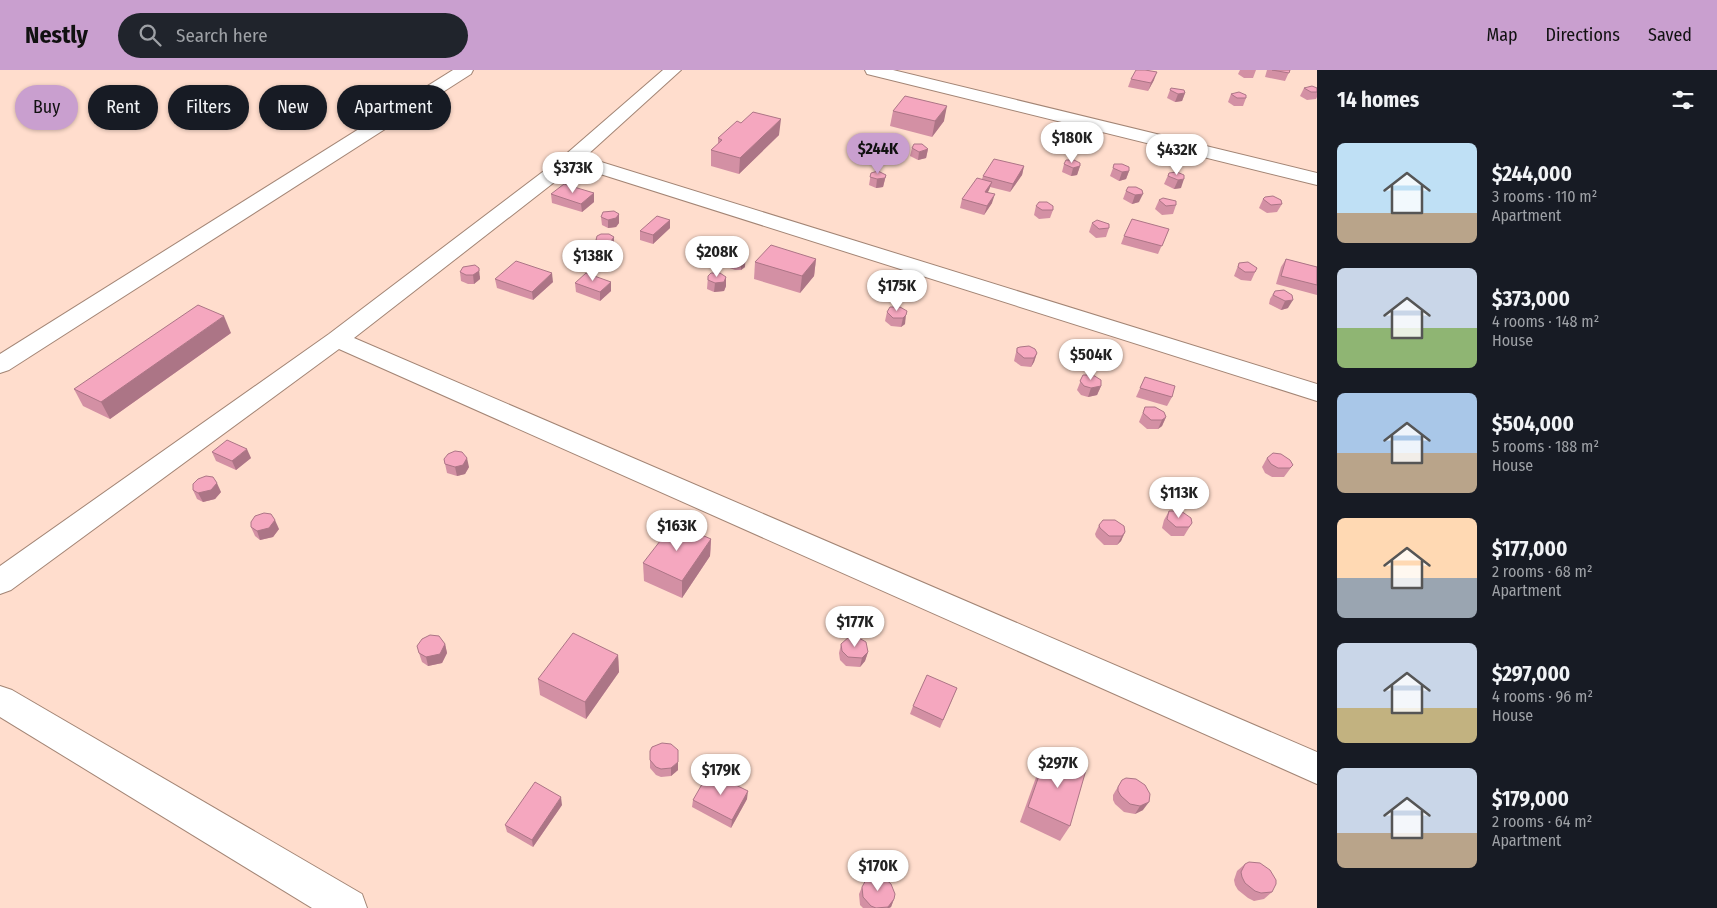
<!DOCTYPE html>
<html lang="en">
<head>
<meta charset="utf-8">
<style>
  body { margin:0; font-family:"Fira Sans Condensed",sans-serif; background:#20242c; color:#f1f3f6; height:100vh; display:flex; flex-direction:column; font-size:19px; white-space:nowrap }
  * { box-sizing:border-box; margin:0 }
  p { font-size:16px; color:#9ea1a6 }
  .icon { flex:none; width:28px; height:28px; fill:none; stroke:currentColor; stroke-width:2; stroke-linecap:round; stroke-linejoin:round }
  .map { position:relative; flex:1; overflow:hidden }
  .side { display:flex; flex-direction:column; background:#171b24; width:400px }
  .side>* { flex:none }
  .banner { position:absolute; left:15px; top:15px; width:475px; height:45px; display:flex; gap:10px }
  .price { position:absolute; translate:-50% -42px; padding:0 11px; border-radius:18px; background:#fff; color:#222; font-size:16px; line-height:32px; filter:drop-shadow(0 1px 2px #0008) }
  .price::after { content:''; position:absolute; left:50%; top:30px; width:15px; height:11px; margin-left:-8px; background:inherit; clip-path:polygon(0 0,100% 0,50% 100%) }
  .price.active { background:#c99fcf; color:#111 }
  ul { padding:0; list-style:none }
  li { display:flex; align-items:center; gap:15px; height:125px; padding:0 20px }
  li span { display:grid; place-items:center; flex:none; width:140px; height:100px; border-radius:8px; color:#555 }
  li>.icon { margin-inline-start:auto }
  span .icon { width:60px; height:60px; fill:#fffc; stroke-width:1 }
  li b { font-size:21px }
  h2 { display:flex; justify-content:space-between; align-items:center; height:60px; padding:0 20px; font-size:21px }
  .tag { padding:0 18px; border-radius:22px; background:#171b24; box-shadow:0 1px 4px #0004; font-size:18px; line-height:45px }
  .tag.active { background:#c99fcf; color:#111 }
  header { display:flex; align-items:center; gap:30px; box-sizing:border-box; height:70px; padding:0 25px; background:#c99fcf; color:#111 }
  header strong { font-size:24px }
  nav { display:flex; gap:28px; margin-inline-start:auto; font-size:18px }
  .search { width:350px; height:45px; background:#20242c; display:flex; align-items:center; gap:12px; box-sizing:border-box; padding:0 18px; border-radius:28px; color:#9ea1a6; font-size:19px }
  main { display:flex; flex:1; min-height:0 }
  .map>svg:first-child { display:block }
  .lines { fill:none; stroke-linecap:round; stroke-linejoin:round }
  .street-casing { stroke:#a38575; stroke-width:2 }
  .secondary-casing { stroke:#a38575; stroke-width:2 }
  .street { fill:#fff; fill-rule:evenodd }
  .secondary { fill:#fff; fill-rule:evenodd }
  .wall { fill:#d390a4 }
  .shaded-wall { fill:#ac7586 }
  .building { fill:#f5a7bf; stroke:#ac7586 }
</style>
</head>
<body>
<header>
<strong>Nestly</strong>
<div class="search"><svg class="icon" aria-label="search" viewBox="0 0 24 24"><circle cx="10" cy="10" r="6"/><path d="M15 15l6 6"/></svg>Search here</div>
<nav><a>Map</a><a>Directions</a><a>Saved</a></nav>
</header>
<main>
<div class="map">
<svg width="1317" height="838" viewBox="0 0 1317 838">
  <rect width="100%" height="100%" fill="#ffddcd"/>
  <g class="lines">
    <defs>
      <g id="street">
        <polygon points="663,0 681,0 585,87 1317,314 1317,331 575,96 354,268 1317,682 1317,714 339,279 11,520 0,524 0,496 329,264 565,85"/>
        <polygon points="865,0 893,0 1317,103 1317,115 867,4"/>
        <polygon points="0,616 12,620 362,824 367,838 312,838 0,647"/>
      </g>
      <polygon id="secondary" points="453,0 473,0 471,4 9,300 0,303 0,284"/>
    </defs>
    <use href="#street" class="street-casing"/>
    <use href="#secondary" class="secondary-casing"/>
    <use href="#street" class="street"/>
    <use href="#secondary" class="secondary"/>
  </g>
  <g class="wall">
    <polygon points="1240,0 1256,0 1253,8 1244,8 1238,4"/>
    <polygon points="1267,0 1290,0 1285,11 1265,7"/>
    <polygon points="1131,9 1154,10 1148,21 1128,17"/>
    <polygon points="1304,18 1317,18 1317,27 1316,29 1307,30 1300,26"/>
    <polygon points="1170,20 1185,23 1182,31 1175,32 1167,28"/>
    <polygon points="1231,24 1246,28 1243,36 1234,36 1228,32"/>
    <polygon points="893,41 944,51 932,67 890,56"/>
    <polygon points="741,53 779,65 739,104 711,96 711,80 718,74 718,68"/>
    <polygon points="912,78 928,79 926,88 918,90 910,86"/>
    <polygon points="1064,94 1080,96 1077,105 1071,106 1062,102"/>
    <polygon points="1024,96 1022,105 1010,122 990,117 988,122 992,133 984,145 960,138 962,129 982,109 983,106"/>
    <polygon points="1113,98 1129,101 1126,109 1119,111 1110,106"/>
    <polygon points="1177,102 1181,118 1174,119 1164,114 1169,103"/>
    <polygon points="871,103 886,105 883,117 876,118 869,115"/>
    <polygon points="1136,117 1139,132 1132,134 1123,129 1126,121"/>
    <polygon points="594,123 594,132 582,142 552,133 551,124"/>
    <polygon points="1263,129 1282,134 1277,142 1267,143 1259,138"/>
    <polygon points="1159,130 1176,135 1173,144 1162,145 1155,139"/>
    <polygon points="1036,136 1053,140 1050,148 1039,149 1034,145"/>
    <polygon points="601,147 619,153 616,157 608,158 602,155"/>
    <polygon points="670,150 670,158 653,174 640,170 640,161"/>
    <polygon points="1092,153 1109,158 1106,167 1096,168 1089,162"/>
    <polygon points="1169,159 1158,184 1121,174 1124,166"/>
    <polygon points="614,167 614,176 612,180 603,182 596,178 596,170"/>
    <polygon points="746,185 745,197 741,200 735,200 727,197 728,188"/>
    <polygon points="816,189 814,206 800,223 754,209 755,192"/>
    <polygon points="1286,189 1317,197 1317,225 1276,214 1281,197"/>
    <polygon points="1239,193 1257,198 1251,211 1241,210 1234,206"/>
    <polygon points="460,202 480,206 480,209 474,214 468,214 461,211"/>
    <polygon points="708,206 726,207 726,216 724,221 714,222 707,219"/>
    <polygon points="495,209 553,212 533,230 497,218"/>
    <polygon points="575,213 611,221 600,231 576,222"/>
    <polygon points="1284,220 1288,238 1281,240 1269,234 1270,229 1275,221"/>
    <polygon points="900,237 905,254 901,257 891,256 885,251 887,242"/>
    <polygon points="231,263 110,349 83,336 74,319"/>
    <polygon points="1017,278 1037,283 1034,292 1031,297 1021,296 1014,291"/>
    <polygon points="1083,305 1101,316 1097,325 1088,327 1081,325 1077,320"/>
    <polygon points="1145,307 1172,327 1167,336 1136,327"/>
    <polygon points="1145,337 1166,347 1162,356 1158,359 1147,359 1139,352"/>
    <polygon points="212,382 251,388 236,400 216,391"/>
    <polygon points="1267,388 1293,395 1284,407 1272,407 1265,403 1262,397"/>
    <polygon points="444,389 469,397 465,404 457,406 447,403"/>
    <polygon points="193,420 221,422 215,429 203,432 197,429"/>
    <polygon points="1169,441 1192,453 1184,466 1171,466 1162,458 1164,450"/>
    <polygon points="1099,455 1125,462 1121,471 1117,475 1104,475 1096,467 1095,464"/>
    <polygon points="251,457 279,459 273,467 260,470 255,466"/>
    <polygon points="711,469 710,486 682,528 644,511 643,493"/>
    <polygon points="445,574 447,583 442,593 428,596 422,592 419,583"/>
    <polygon points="841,574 868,582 865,591 860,597 846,596 840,590 839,583"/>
    <polygon points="618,585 619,602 586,649 540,625 538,609"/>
    <polygon points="957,618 940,658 910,644 913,636"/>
    <polygon points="650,681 678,700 671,706 661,707 656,705 650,698"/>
    <polygon points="1047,683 1070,756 1060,771 1020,752 1039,699"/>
    <polygon points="1122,710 1143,740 1135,744 1124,742 1115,734 1113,730 1113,725"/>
    <polygon points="747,729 731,758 692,737 693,730"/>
    <polygon points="562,735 533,777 507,762 505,755"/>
    <polygon points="1245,794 1272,822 1264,829 1254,831 1248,828 1238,820 1235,815 1234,810 1237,801"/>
    <polygon points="862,817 894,829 891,837 889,838 863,838 860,835 859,824"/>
  </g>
  <g class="shaded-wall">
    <polygon points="1157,2 1154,10 1148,21 1151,13"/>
    <polygon points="1185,23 1182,31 1175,32 1178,24"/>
    <polygon points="947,36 944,51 932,67 935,51"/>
    <polygon points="781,49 779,65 739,104 740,88"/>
    <polygon points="928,79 926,88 918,90 919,82"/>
    <polygon points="1024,96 1022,105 1010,122 1013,114"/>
    <polygon points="1080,96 1077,105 1071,106 1073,98"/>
    <polygon points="1129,101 1126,109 1119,111 1122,102"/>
    <polygon points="886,105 883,117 876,118 877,109"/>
    <polygon points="1184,109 1181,118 1174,119 1178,110"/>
    <polygon points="992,112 989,120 983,130 985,122"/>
    <polygon points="594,123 594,132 582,142 581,134"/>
    <polygon points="995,124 992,133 984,145 987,136"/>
    <polygon points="1143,124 1139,132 1132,134 1135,125"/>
    <polygon points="619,144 619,153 616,157 608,158 608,150"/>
    <polygon points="670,150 670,158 653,174 653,165"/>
    <polygon points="614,167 614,176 612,180 603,182 602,173"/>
    <polygon points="745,189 745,197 741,200 741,191"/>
    <polygon points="816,189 814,206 800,223 802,206"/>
    <polygon points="479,198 480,209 474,214 473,205"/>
    <polygon points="552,203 553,212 533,230 532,222"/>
    <polygon points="726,207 726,216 724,221 714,222 715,213"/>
    <polygon points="611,212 611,221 600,231 600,222"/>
    <polygon points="1293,230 1288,238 1281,240 1285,231"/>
    <polygon points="906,245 905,254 901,257 903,248"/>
    <polygon points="224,246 231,263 110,349 101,332"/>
    <polygon points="1037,283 1034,292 1031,297 1034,288"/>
    <polygon points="1101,316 1097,325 1088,327 1091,318"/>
    <polygon points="1166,347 1162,356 1158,359 1162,350"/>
    <polygon points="247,379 251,388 236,400 232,391"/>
    <polygon points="467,388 469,397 465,404 457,406 455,397"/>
    <polygon points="217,413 221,422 215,429 203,432 198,423"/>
    <polygon points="275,450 279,459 273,467 260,470 257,461"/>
    <polygon points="1125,462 1121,471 1117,475 1122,466"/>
    <polygon points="711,469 710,486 682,528 682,511"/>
    <polygon points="445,574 447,583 442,593 428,596 426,587"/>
    <polygon points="868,582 865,591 860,597 862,588"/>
    <polygon points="618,585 619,602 586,649 585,632"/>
    <polygon points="678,692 678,700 671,706 671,698"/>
    <polygon points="748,721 747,729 731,758 732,750"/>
    <polygon points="561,727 562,735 533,777 532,770"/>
    <polygon points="1149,732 1143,740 1135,744 1140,736"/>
    <polygon points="894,829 891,837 889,838 887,838"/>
  </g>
  <g class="building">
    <polygon points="1136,0 1145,0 1157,2 1151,13 1131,9"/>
    <polygon points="1272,0 1290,0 1289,3"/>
    <polygon points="1312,16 1317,18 1317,22 1311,22 1304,18"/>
    <polygon points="1171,18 1184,20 1185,23 1178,24 1170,20"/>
    <polygon points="1239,22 1246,25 1246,28 1237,28 1231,24"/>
    <polygon points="905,26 947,36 935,51 893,41"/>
    <polygon points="753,42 781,49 740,88 711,80 722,70 718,68 737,51 741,53"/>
    <polygon points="914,74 922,74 928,79 919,82 912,78"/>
    <polygon points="994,89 1024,96 1013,114 983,106"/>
    <polygon points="1066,90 1074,90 1080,93 1080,96 1073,98 1064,94"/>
    <polygon points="1114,94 1122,94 1129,97 1129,101 1122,102 1113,98"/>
    <polygon points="878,101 886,105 885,108 877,109 870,107 871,103"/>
    <polygon points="1177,102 1184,105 1184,109 1178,110 1168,106 1169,103"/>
    <polygon points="977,108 992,112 985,122 995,124 987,136 962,129"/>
    <polygon points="564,114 594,123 581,134 551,124"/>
    <polygon points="1128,117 1136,117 1142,120 1143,124 1135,125 1126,121"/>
    <polygon points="1273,126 1281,130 1282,134 1271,135 1263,129 1265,127"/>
    <polygon points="1163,128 1176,131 1176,135 1166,136 1159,130"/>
    <polygon points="1039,132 1047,132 1053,136 1053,140 1042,140 1036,136"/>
    <polygon points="614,141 619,144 616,148 608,150 601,147 603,142"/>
    <polygon points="657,146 670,150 653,165 640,161"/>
    <polygon points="1132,149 1169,159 1162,176 1124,166"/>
    <polygon points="1097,150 1109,154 1109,158 1099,159 1092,153"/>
    <polygon points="601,164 609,164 614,167 611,171 602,173 596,170 597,166"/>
    <polygon points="771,175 816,189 802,206 755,192"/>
    <polygon points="740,182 746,185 745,189 741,191 735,191 728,188 729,183"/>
    <polygon points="1286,189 1317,197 1317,215 1281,206"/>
    <polygon points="516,191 552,203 532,222 495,209"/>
    <polygon points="1248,192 1257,198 1255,202 1245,202 1238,197 1239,193"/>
    <polygon points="475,195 479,198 479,201 473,205 466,205 460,202 463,197"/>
    <polygon points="586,203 611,212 600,222 575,213"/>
    <polygon points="711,203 720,203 726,207 724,212 715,213 708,210 708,206"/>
    <polygon points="1284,220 1292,225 1293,230 1285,231 1273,225 1275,221"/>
    <polygon points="198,235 224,246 101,332 74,319"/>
    <polygon points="890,237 900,237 907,241 906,245 903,248 893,248 887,242"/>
    <polygon points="1029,276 1035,279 1037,283 1034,288 1024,288 1017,282 1017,278 1020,277"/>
    <polygon points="1083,305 1093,305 1101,310 1101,316 1091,318 1084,316 1080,311"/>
    <polygon points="1145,307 1175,316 1172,327 1140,318"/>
    <polygon points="1145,337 1155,337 1164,342 1166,347 1162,350 1151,350 1143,343"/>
    <polygon points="227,370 247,379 232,391 212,382"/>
    <polygon points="455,381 462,382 467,388 463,395 455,397 445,394 444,389 448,384"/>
    <polygon points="1273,383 1281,384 1290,390 1293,395 1290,398 1278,398 1271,394 1267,388"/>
    <polygon points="206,406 213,407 217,413 211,420 198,423 193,420 193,414 198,409"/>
    <polygon points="1169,441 1181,441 1191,448 1192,453 1189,457 1176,457 1167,449"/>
    <polygon points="264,443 271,444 275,450 269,458 257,461 251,457 251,452 255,446"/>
    <polygon points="1103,450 1115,450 1124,456 1125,462 1122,466 1109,466 1100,458 1099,455"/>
    <polygon points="674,453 711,469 682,511 643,493"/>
    <polygon points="573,563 618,585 585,632 538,609"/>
    <polygon points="430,565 439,566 445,574 440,584 426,587 419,583 417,576 422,569"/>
    <polygon points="850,566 859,568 866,572 868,582 862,588 848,587 842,581 841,574"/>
    <polygon points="927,605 957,618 943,650 913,636"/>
    <polygon points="662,673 671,674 678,680 678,692 671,698 661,699 656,697 650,690 650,681 652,677"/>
    <polygon points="1047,683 1086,700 1070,756 1028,737"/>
    <polygon points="709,702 748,721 732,750 693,730"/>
    <polygon points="1126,708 1136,709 1145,715 1150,724 1149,732 1140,736 1130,734 1121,726 1118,721 1118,717 1122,710"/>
    <polygon points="535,712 561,727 532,770 505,755"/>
    <polygon points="1249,792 1260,793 1270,800 1276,810 1276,814 1272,822 1261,823 1255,821 1245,813 1242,807 1241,802 1245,794"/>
    <polygon points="872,806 883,807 891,814 895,824 894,829 888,837 876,838 871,836 863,827 862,817 867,808"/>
  </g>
</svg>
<b class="price" style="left:1072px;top:94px">$180K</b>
<b class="price active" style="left:878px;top:105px">$244K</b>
<b class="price" style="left:1177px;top:106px">$432K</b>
<b class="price" style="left:573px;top:124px">$373K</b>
<b class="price" style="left:717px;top:208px">$208K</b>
<b class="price" style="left:593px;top:212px">$138K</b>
<b class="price" style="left:897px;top:242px">$175K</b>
<b class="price" style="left:1091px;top:311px">$504K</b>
<b class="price" style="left:1179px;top:449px">$113K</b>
<b class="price" style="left:677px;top:482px">$163K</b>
<b class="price" style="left:855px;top:578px">$177K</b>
<b class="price" style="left:1058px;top:719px">$297K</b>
<b class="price" style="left:721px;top:726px">$179K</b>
<b class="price" style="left:878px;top:822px">$170K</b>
<div class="banner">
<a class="tag active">Buy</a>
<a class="tag">Rent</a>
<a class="tag">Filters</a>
<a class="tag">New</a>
<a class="tag">Apartment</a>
</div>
</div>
<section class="side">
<h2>14 homes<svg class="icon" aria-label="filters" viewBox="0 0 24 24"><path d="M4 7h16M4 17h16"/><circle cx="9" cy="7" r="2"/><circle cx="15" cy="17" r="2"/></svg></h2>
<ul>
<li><span style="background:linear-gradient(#bfe0f5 70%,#b9a48a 0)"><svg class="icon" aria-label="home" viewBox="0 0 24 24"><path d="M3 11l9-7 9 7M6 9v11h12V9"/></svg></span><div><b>$244,000</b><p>3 rooms · 110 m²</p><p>Apartment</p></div></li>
<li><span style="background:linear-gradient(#c9d6e8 60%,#8fb573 0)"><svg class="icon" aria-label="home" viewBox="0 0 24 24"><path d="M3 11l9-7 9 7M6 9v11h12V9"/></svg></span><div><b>$373,000</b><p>4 rooms · 148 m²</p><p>House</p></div></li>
<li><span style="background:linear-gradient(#a9c7e8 60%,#b9a48a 0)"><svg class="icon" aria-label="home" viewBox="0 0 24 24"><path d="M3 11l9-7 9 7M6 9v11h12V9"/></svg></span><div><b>$504,000</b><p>5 rooms · 188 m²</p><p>House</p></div></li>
<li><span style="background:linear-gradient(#ffd9b3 60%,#9aa5b1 0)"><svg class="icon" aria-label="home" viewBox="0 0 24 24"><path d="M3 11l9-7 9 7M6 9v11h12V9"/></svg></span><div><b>$177,000</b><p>2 rooms · 68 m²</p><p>Apartment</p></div></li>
<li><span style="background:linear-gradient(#c9d6e8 65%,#c2b280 0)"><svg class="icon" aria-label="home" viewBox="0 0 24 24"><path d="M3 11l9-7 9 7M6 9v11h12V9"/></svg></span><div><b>$297,000</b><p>4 rooms · 96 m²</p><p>House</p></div></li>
<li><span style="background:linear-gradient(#c9d6e8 65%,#b9a48a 0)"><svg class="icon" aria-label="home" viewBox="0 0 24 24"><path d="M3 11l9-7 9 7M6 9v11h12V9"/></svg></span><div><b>$179,000</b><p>2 rooms · 64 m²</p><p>Apartment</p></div></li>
</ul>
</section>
</main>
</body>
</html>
